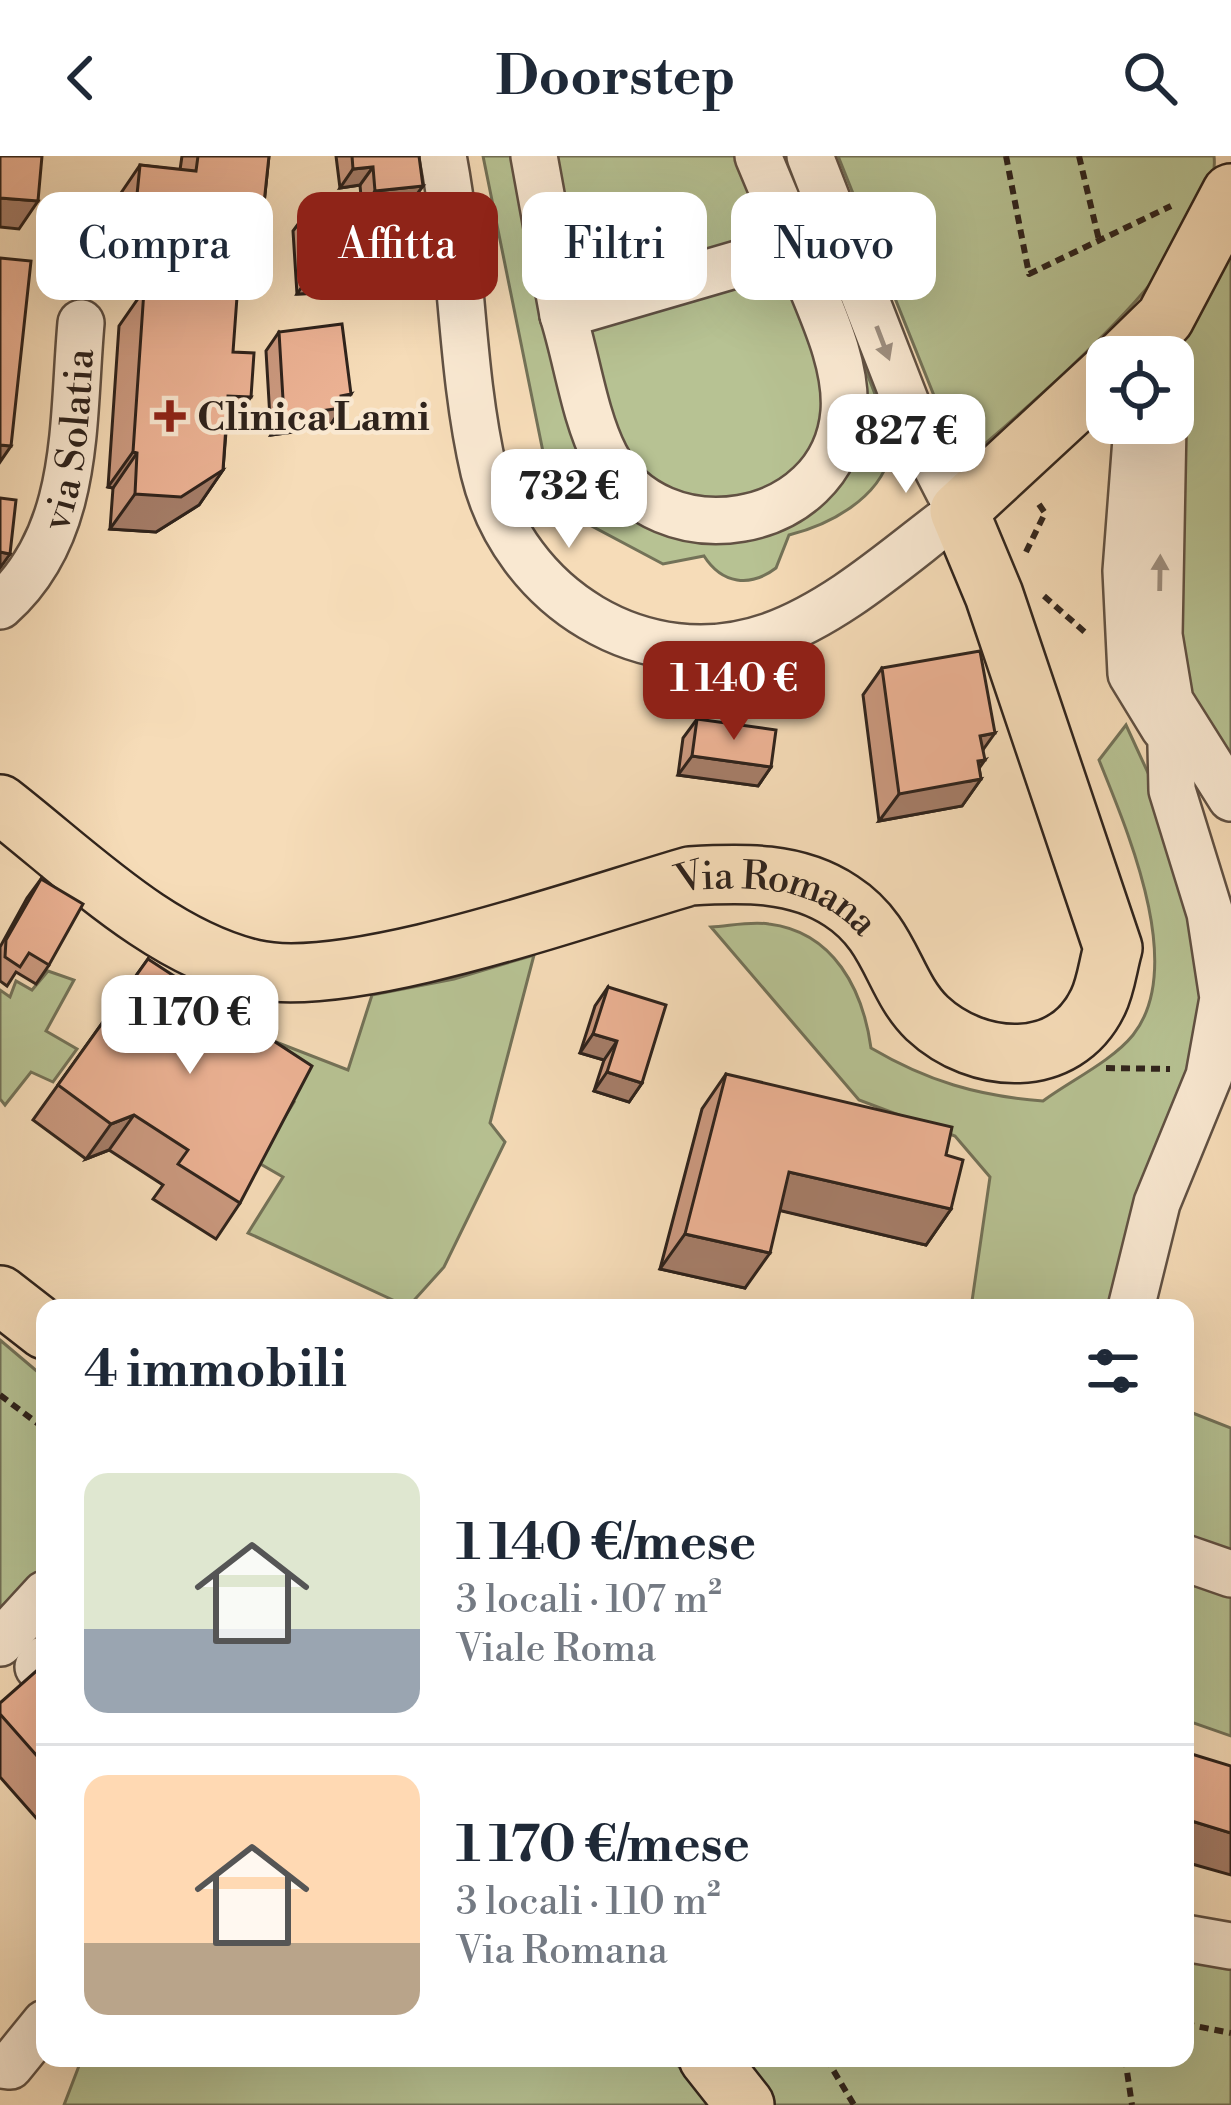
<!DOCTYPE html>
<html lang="it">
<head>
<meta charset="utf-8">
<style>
  body { margin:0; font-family:"Libre Bodoni",serif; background:#f6f6f7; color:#1f2937; height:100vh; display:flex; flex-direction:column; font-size:45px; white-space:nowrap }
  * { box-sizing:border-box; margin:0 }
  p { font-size:39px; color:#747a83 }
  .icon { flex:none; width:66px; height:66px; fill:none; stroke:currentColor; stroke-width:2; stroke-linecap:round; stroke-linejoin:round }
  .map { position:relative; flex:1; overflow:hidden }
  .sheet { position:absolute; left:36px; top:1143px; width:1158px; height:768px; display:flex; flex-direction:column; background:#fff; border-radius:24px; box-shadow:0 12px 48px #0002 }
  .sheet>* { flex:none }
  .banner { position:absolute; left:36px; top:36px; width:1161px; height:108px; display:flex; gap:24px }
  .fabs { position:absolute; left:1086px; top:180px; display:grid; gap:24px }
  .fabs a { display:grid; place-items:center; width:108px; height:108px; border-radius:24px; background:#fff; box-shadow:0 12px 48px #0002; font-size:60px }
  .price { position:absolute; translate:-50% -102px; padding:0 27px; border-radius:24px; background:#fff; color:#222; font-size:39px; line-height:78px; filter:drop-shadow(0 3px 6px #0008) }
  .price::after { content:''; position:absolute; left:50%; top:72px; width:36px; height:27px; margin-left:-18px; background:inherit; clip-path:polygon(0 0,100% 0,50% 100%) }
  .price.active { background:#8f2418; color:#fff }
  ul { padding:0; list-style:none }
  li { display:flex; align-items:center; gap:36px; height:300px; padding:0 48px }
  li+li { border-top:3px solid #e0e1e3 }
  li span { display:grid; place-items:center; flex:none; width:336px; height:240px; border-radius:24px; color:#555 }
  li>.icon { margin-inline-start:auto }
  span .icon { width:144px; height:144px; fill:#fffc; stroke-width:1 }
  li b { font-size:51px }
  h2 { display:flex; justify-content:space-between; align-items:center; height:144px; padding:0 48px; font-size:51px }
  .tag { padding:0 42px; border-radius:24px; background:#fff; box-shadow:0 12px 48px #0002; font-size:42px; line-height:108px }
  .tag.active { background:#8f2418; color:#fff }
  header { display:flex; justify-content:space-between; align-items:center; height:156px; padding:0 48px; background:#fff; font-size:54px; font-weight:700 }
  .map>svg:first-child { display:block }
  .green { fill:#b7c293; stroke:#737258; stroke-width:3 }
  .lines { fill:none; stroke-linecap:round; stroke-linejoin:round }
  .minor-casing { stroke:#615143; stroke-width:50 }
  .major-casing { stroke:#2f231c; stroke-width:62 }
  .path { stroke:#2f231c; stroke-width:6; stroke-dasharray:9 6; stroke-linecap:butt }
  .minor { stroke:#f9e8d1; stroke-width:45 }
  .major { stroke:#f6dcb8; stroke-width:57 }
  .wall { fill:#cb997f; stroke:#2f231c; stroke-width:3 }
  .shaded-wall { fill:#a57d68; stroke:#2f231c; stroke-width:3 }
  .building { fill:#ecb294; stroke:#2f231c; stroke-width:3 }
  .oneway { fill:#9e8f80 }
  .poi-dot { fill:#8f2418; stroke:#f9e8d1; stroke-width:4.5 }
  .labels { text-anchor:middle; stroke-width:9; stroke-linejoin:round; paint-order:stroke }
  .poi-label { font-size:39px; font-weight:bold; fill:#2f231c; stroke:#f9e8d1; text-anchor:start }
  .street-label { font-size:39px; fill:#2f231c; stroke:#f9e8d1 }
</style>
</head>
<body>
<header><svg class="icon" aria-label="back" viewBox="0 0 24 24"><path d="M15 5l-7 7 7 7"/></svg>Doorstep<svg class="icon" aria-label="search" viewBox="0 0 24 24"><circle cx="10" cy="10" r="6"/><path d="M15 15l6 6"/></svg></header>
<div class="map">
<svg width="1231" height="1949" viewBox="0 0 1231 1949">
  <rect width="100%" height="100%" fill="#f6dcb8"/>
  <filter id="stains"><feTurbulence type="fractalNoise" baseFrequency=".00167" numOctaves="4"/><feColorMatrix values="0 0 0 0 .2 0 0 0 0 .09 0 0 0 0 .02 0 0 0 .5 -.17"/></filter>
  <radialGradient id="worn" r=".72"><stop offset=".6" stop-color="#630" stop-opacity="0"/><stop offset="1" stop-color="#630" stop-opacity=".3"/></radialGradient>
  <g class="green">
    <path d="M483 0H783L897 295 890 299C879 343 829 369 789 379L776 412C750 432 722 428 704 400L663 408 554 350Z"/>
    <path d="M838 0H1214C1224 88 1033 245 969 302L941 257Z"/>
    <polygon points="1231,32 1231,642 1170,545 1173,201 1164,201"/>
    <path d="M1126 569 1166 656 1207 842 1131 1152H971L990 1021 955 980 859 944 711 771C729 770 751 765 769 768 834 776 863 834 871 892 927 925 978 940 1043 945 1070 925 1112 905 1133 879 1187 811 1127 674 1099 604Z"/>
    <polygon points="534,799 490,967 505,986 444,1111 408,1151 248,1077 283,1021 257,1006 294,946 243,915 271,884 348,914 372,839 454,823"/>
    <polygon points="48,815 74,824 46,875 77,893 53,926 31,916 5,949 0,943 0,834 10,841 16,825 32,834"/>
    <polygon points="0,1184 45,1222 45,1409 0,1452"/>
    <polygon points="1185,1254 1231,1272 1231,1580 1185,1564"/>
    <polygon points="1185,1792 1231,1798 1231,1949 764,1949 727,1902 1185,1902"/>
    <polygon points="82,1902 672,1902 710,1949 64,1949"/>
  </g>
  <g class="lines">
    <defs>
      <g id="minor">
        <path d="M443 0C463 103 460 213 484 316 514 441 644 524 770 480 840 455 901 398 959 355L924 287"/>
        <polyline points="534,0 563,159 796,91 758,0"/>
        <polyline points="810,0 915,270"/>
        <path d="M563 159C577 203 584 259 605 300 659 404 834 377 844 256 848 201 814 142 796 91"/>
        <polyline points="1163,267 1159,479 1170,545 1231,642"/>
        <polyline points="1137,270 1126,415 1131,518 1164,572"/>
        <path id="s1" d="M0 450C81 378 72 267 81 167"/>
        <polyline points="1131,1152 1157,1047 1209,920 1223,842 1210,757 1172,634 1170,545"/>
        <polyline points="1185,1402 1231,1418"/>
        <polyline points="0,1487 45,1438"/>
        <polyline points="45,1503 38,1511 45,1519"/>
        <polyline points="1185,1782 1231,1790"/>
        <polyline points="0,1909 10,1910 45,1867"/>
      </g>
      <g id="major">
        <polyline points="1125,201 1165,162 1231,37"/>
        <path id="s2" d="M0 648C76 707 157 790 253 813 348 836 589 749 690 720 743 717 796 715 841 745 892 778 892 828 927 862 977 909 1065 915 1098 846 1106 830 1108 809 1113 792L994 439 959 355 1107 218"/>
        <polyline points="0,1139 45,1174"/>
        <polyline points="708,1902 745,1949"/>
      </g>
    </defs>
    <use href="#minor" class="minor-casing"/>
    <use href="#major" class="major-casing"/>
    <g class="path">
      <polyline points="1006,0 1029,118 1171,50"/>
      <polyline points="1079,0 1099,84"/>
      <polyline points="1026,396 1045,357 1036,344"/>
      <polyline points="1044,440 1088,479"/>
      <polyline points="1106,912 1170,913"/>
      <polyline points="0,1239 45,1273"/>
      <polyline points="1185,1868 1231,1877"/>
      <polyline points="826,1902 854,1949"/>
      <polyline points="1125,1902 1132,1949"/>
    </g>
    <use href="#minor" class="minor"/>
    <use href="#major" class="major"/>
  </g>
  <g class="wall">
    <polygon points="182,0 269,0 263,57 244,85 200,80 199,95 179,122 113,115 121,37 140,9 180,14"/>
    <polygon points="336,0 419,0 409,49 377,52 381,116 367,135 297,138 293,75 307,56 362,52 360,29 340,32"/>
    <polygon points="144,134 226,276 223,314 199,349 156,376 110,373 113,332 108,331 119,170"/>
    <polygon points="279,176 342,251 329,271 271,279 266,195"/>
    <polygon points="898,272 950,275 900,299 891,281"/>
    <polygon points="882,512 983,594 979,612 981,623 962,650 879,665 863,539"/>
    <polygon points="697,563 771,611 758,630 678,619 683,582"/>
    <polygon points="41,723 49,809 36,828 16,816 7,830 0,825 0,791 27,742"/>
    <polygon points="148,803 240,1047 216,1083 153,1043 163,1029 109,994 86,1003 33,964"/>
    <polygon points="608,831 642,927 629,946 594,935 604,904 580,897 595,850"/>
    <polygon points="726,918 951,1053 926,1089 780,1054 745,1132 660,1113 702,953"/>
    <polygon points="45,1514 45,1672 0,1621 0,1547"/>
  </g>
  <g class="shaded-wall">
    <polygon points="373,11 360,29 340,32 353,13"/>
    <polygon points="423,30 409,49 362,54 375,35"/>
    <polygon points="0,42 38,45 19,73 0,71"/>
    <polygon points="203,51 263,57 244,85 184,79"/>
    <polygon points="132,88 199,95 179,122 113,115"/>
    <polygon points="381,116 367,135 297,138 310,119"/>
    <polygon points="351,238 329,271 271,279 284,260"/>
    <polygon points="228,240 251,241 226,276"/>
    <polygon points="957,265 950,275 900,299 907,290"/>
    <polygon points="0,289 11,290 0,306"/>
    <polygon points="133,296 137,297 113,332 108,331"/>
    <polygon points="223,314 199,349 156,376 110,373 135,338"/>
    <polygon points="0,396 10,398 0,412"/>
    <polygon points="995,577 975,605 980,580"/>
    <polygon points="692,600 771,611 758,630 678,619"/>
    <polygon points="985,604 970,625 981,623 962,650 879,665 899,638"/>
    <polygon points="593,878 617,885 604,904 580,897"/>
    <polygon points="607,916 642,927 629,946 594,935"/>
    <polygon points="134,959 109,994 86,1003 111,968"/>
    <polygon points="789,1016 951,1053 926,1089 765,1051"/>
    <polygon points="685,1078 770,1097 745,1132 660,1113"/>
    <polygon points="1185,1663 1231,1677 1231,1719 1185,1706"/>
  </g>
  <g class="building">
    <polygon points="0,0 42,0 38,45 0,42"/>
    <polygon points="198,0 269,0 263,57 203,51 199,95 132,88 140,9 196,15"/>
    <polygon points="352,0 419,0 423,30 375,35 373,11 353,13"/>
    <polygon points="377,51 381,116 310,119 307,56"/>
    <polygon points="0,102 31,105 11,290 0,289"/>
    <polygon points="144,134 237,141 233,196 254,197 251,241 228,240 223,314 181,341 135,338 137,297 133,296"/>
    <polygon points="342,168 351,238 341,240 342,252 284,260 279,176"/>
    <polygon points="948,247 957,265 907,290 898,272"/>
    <polygon points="0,342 16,344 10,398 0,396"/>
    <polygon points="980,495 995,577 980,580 985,604 978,605 981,623 899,638 882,512"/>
    <polygon points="697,563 776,574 771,611 692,600"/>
    <polygon points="41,723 83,748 49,809 29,797 20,811 5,801 6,784"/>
    <polygon points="148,803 312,910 240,1047 178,1008 188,994 134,959 111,968 58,929"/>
    <polygon points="608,831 666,849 642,927 607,916 617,885 593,878"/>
    <polygon points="726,918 952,971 946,999 963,1004 951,1053 789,1016 770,1097 685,1078"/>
    <polygon points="42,1510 45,1514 45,1609 0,1558 0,1547"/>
    <polygon points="1185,1596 1231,1610 1231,1677 1185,1663"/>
  </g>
  <defs><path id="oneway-solid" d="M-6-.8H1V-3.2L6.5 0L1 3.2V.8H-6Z" transform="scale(3)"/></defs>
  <g class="oneway">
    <use href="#oneway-solid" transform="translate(883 187) rotate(69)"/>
    <use href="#oneway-solid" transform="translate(1160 417) rotate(-89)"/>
  </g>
  <path class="poi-dot" d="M164 242h12v12h12v12h-12v12h-12v-12h-12v-12h12z"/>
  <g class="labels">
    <g class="poi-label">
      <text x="197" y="274">Clinica Lami</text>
    </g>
    <g class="street-label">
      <text dy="14" stroke="none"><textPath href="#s1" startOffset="186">via Solatia</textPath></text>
      <text dy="14" stroke="none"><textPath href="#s2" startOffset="846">Via Romana</textPath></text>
    </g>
  </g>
  <rect width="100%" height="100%" filter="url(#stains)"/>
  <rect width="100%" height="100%" fill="url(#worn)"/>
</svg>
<div class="fabs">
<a><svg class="icon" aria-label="locate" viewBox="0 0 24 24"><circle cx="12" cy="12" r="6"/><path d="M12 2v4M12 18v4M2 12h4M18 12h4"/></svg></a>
</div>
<b class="price" style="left:906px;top:340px">827 €</b>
<b class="price" style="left:569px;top:395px">732 €</b>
<b class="price active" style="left:734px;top:587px">1 140 €</b>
<b class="price" style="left:190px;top:921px">1 170 €</b>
<div class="banner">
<a class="tag">Compra</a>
<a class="tag active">Affitta</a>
<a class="tag">Filtri</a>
<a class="tag">Nuovo</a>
</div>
<section class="sheet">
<h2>4 immobili<svg class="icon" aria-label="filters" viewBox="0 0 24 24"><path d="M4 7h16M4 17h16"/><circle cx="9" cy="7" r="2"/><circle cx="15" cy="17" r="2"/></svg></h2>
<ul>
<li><span style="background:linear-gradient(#dfe7d0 65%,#9aa5b1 0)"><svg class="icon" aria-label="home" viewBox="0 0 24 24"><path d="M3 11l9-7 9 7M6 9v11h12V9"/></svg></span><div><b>1 140 €/mese</b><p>3 locali · 107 m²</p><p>Viale Roma</p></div></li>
<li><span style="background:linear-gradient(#ffd9b3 70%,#b9a48a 0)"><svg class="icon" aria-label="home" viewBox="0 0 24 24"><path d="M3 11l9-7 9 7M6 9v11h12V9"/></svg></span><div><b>1 170 €/mese</b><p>3 locali · 110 m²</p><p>Via Romana</p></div></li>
</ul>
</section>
</div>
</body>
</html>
